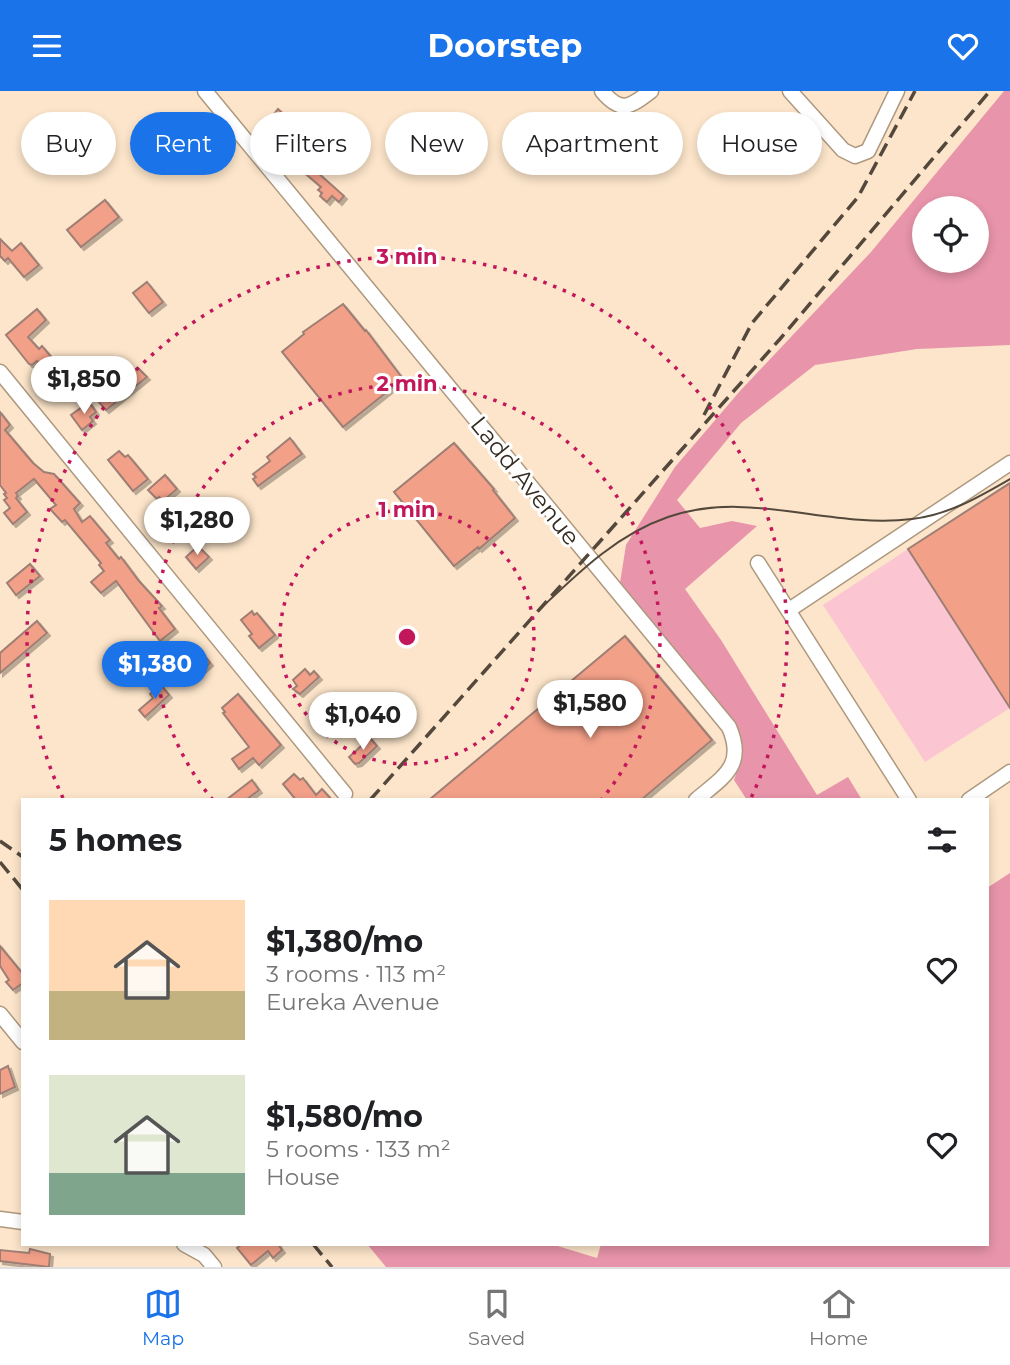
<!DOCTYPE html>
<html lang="en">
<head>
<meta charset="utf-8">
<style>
  body { margin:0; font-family:Montserrat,sans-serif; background:#f6f6f6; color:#202124; height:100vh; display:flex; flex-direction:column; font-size:26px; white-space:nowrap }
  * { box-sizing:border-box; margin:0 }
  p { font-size:23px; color:#757577 }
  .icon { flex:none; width:38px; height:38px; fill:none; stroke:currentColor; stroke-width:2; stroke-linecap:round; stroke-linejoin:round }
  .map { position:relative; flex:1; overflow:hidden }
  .side { position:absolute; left:21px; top:707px; width:968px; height:448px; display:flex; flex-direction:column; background:#fff; border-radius:0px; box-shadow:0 4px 10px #0003 }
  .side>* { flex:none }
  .guide { position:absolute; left:21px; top:21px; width:970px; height:63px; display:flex; gap:14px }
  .buttons { position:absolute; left:912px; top:105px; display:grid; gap:14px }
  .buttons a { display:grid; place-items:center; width:77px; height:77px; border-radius:50%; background:#fff; box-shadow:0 4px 10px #0003; font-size:35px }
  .price { position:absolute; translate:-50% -60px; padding:0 16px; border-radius:24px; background:#fff; color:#222; font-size:23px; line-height:46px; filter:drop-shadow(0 2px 4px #0008) }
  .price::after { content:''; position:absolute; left:50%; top:42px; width:21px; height:16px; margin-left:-10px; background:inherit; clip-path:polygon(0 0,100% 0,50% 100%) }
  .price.current { background:#1a73e8; color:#fff }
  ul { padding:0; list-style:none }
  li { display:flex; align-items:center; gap:21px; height:175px; padding:0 28px }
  li span { display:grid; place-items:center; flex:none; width:196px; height:140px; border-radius:0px; color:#555 }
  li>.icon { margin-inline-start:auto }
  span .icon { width:84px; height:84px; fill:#fffc; stroke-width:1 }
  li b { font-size:30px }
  h2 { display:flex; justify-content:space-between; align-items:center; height:84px; padding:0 28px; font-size:30px }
  .tag { padding:0 24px; border-radius:32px; background:#fff; box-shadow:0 4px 10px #0003; font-size:24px; line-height:63px }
  .tag.current { background:#1a73e8; color:#fff }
  header { display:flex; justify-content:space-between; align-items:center; height:91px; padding:0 28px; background:#1a73e8; color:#fff; font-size:32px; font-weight:700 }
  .dock { display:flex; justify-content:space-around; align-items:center; height:98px; border-top:2px solid #e0e0e0; background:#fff; font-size:19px; color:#757577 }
  .dock a { display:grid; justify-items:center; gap:4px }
  .dock .current { color:#1a73e8 }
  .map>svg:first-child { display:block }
  .green { fill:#fbc6d2 }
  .forest { fill:#e894aa; fill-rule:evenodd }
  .building { fill:#f2a088; stroke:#9f7e74; stroke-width:2; filter:url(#shadow) }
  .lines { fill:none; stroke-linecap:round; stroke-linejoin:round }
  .minor-casing { stroke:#ae997f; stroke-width:17 }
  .minor { stroke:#fff; stroke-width:14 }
  .tram { stroke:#54483c; stroke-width:2 }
  .rail { stroke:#54483c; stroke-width:3.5; stroke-dasharray:14 7; stroke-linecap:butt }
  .ring { fill:none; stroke:#c2185b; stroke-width:3.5; stroke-dasharray:3.5 7 }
  .labels { text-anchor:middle; stroke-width:6; stroke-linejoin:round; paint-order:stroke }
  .street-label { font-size:24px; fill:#342b21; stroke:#fff }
  .centre { fill:#c2185b; stroke:#fff; stroke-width:3.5 }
  .ring-label { font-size:21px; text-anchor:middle; font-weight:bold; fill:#c2185b; stroke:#fff; stroke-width:6; stroke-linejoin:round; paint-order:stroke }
</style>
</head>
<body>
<header><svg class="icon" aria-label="menu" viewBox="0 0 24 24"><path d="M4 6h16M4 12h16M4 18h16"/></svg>Doorstep<svg class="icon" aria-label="heart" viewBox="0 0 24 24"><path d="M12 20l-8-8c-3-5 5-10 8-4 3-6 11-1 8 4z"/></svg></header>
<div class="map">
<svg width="1010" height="1176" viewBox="0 0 1010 1176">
  <defs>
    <filter id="shadow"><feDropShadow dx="3" dy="3" stdDeviation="0" flood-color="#0004"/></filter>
  </defs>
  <rect width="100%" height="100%" fill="#fce5ca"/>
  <polygon class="green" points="908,458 1010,617 925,671 823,514"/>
  <g class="forest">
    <path d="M1004 0H1010V254L917 258 815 274 741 332 677 409 700 437 732 430 757 435 685 498 721 549 817 704 848 686 862 709H747L734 689 743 663 739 642 620 492 626 454 675 376 740 300 871 161ZM924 117H976V170H924Z"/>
    <polygon points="1010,782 1010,1176 386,1176 367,1153 551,1153 597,1167 601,1153 987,1153 987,797"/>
  </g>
  <g class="building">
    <polygon points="278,18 298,36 290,45 269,29"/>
    <polygon points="308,69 318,77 316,80 344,105 339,111 332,105 327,111 320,105 322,102 318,99 321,96 300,78"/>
    <polygon points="105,109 119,126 81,156 67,139"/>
    <polygon points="0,148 12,160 21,152 39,174 24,186 8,167 5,170 0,165"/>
    <polygon points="147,191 163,211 149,222 133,202"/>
    <polygon points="343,213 365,240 366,239 403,288 343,336 282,261 304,243 303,241"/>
    <polygon points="37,218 46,229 28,246 39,258 42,255 71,289 60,298 58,296 56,298 50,291 53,289 37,270 32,274 29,273 6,244"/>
    <polygon points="92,268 100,278 97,280 101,285 89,295 78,281"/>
    <polygon points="138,277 147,286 106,319 98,310"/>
    <polygon points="89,311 96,321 90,326 93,330 82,339 71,324"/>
    <polygon points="0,321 10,334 5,339 33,372 44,381 54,383 80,412 74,418 82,431 90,425 110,449 106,452 119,468 121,466 139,490 162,515 159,517 175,538 160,550 116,490 101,502 91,491 104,480 99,474 101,472 65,429 62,431 50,418 56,414 34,388 16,402 18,405 16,407 27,421 13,433 4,422 10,417 4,409 7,407 4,403 6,402 0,394"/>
    <polygon points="290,347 302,363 258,395 253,388 256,386 253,383 270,370 267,366"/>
    <polygon points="454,352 494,398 493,399 515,427 479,458 478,456 454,475 394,401"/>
    <polygon points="119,360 125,366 128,364 148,388 133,400 108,369"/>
    <polygon points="165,384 177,398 163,410 159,406 157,408 148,399"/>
    <polygon points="1010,392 1010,617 908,458"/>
    <polygon points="198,455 209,466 196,478 186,466"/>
    <polygon points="30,473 40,485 16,504 7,492"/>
    <polygon points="252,520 254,524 257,522 275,544 259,557 249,545 252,543 241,529"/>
    <polygon points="37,530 47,542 0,582 0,562"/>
    <polygon points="625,545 712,649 641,709 429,709"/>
    <polygon points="193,557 201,566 204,564 210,572 197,584 194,580 191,583 179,568"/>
    <polygon points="305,578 310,584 314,580 319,586 300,603 293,598 297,595 293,589"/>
    <polygon points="161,594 169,604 145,626 139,619 153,607 150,603"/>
    <polygon points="238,603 281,654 259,674 253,667 239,678 232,668 249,656 223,622 225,621 222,617"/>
    <polygon points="378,611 392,625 403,613 413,622 403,632 400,630 389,642 385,638 381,642 364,625"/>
    <polygon points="370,647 377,655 359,672 355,673 349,666"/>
    <polygon points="294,683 300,689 303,687 316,704 322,698 332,709 296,709 283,693"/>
    <polygon points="252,689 259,699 246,709 226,709"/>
    <polygon points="0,855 23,883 23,892 13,899 6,891 9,889 0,875"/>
    <polygon points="8,975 15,996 0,1003 0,979"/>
    <polygon points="242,1153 278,1153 282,1159 273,1167 268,1160 251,1174 237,1157"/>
    <polygon points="30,1158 50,1163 49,1176 0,1170 0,1159 29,1162"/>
  </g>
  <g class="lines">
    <defs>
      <g id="minor">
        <path d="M205 0 729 636C746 675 723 686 696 709"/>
        <path d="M602 0C621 23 630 16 651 0"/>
        <polyline points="790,0 843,59 855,65 868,60 897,0"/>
        <polyline points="0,281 345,703"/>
        <polyline points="758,472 909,709"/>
        <polyline points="789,519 1010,372"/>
        <polyline points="969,709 1010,681"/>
        <polyline points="0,923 23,951"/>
        <polyline points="0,1128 23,1131"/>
        <polyline points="184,1153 204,1164 214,1176"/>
      </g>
    </defs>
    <use href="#minor" class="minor-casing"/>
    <use href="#minor" class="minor"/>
    <path class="tram" d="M539 519C578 482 616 444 668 426 749 398 829 438 912 428 948 424 979 406 1010 388"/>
    <g class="rail">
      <polyline points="704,324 752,232 858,106 915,0"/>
      <polyline points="370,709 780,248 990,0"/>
      <polyline points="0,750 23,766"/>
      <polyline points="0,771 23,799"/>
      <polyline points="313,1153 332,1176"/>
    </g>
  </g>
  <g class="ring">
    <circle cx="407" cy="546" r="127"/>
    <path d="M213 709A253 253 0 1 1 601 709"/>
    <path d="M63 707A380 380 0 1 1 751 707"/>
  </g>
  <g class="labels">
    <g class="street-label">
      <text transform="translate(525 390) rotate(51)" y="8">Ladd Avenue</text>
    </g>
  </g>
  <circle cx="407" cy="546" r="10" class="centre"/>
  <g class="ring-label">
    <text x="407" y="173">3 min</text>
    <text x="407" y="300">2 min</text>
    <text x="407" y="426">1 min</text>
  </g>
</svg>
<div class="buttons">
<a><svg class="icon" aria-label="locate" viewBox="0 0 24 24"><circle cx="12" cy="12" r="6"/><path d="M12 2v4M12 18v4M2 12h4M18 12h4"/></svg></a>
</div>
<b class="price" style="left:84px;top:325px">$1,850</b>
<b class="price" style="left:197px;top:466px">$1,280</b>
<b class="price current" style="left:155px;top:610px">$1,380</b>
<b class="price" style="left:590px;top:649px">$1,580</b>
<b class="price" style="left:363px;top:661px">$1,040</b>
<div class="guide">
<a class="tag">Buy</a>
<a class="tag current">Rent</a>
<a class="tag">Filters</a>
<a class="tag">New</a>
<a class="tag">Apartment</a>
<a class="tag">House</a>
</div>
<section class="side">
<h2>5 homes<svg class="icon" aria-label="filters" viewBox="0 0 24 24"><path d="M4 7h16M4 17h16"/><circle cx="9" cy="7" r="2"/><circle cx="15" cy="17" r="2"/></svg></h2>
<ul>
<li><span style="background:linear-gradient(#ffd9b3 65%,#c2b280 0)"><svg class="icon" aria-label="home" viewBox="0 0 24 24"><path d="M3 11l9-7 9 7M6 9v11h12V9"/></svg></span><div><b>$1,380/mo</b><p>3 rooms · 113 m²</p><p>Eureka Avenue</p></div><svg class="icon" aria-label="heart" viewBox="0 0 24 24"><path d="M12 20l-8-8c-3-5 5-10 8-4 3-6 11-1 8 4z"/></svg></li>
<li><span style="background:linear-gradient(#dfe7d0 70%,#7fa58c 0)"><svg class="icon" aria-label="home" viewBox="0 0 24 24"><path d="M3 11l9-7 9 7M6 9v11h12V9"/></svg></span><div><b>$1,580/mo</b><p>5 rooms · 133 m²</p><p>House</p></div><svg class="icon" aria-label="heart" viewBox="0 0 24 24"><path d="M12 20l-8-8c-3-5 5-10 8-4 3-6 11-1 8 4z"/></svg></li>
</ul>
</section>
</div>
<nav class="dock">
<a class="current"><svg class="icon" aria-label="map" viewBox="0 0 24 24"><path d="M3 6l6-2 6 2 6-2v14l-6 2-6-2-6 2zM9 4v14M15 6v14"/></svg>Map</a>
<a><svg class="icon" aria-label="saved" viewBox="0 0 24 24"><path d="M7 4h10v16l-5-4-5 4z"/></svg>Saved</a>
<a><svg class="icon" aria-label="home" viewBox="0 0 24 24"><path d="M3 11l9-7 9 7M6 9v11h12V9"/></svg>Home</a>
</nav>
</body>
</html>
